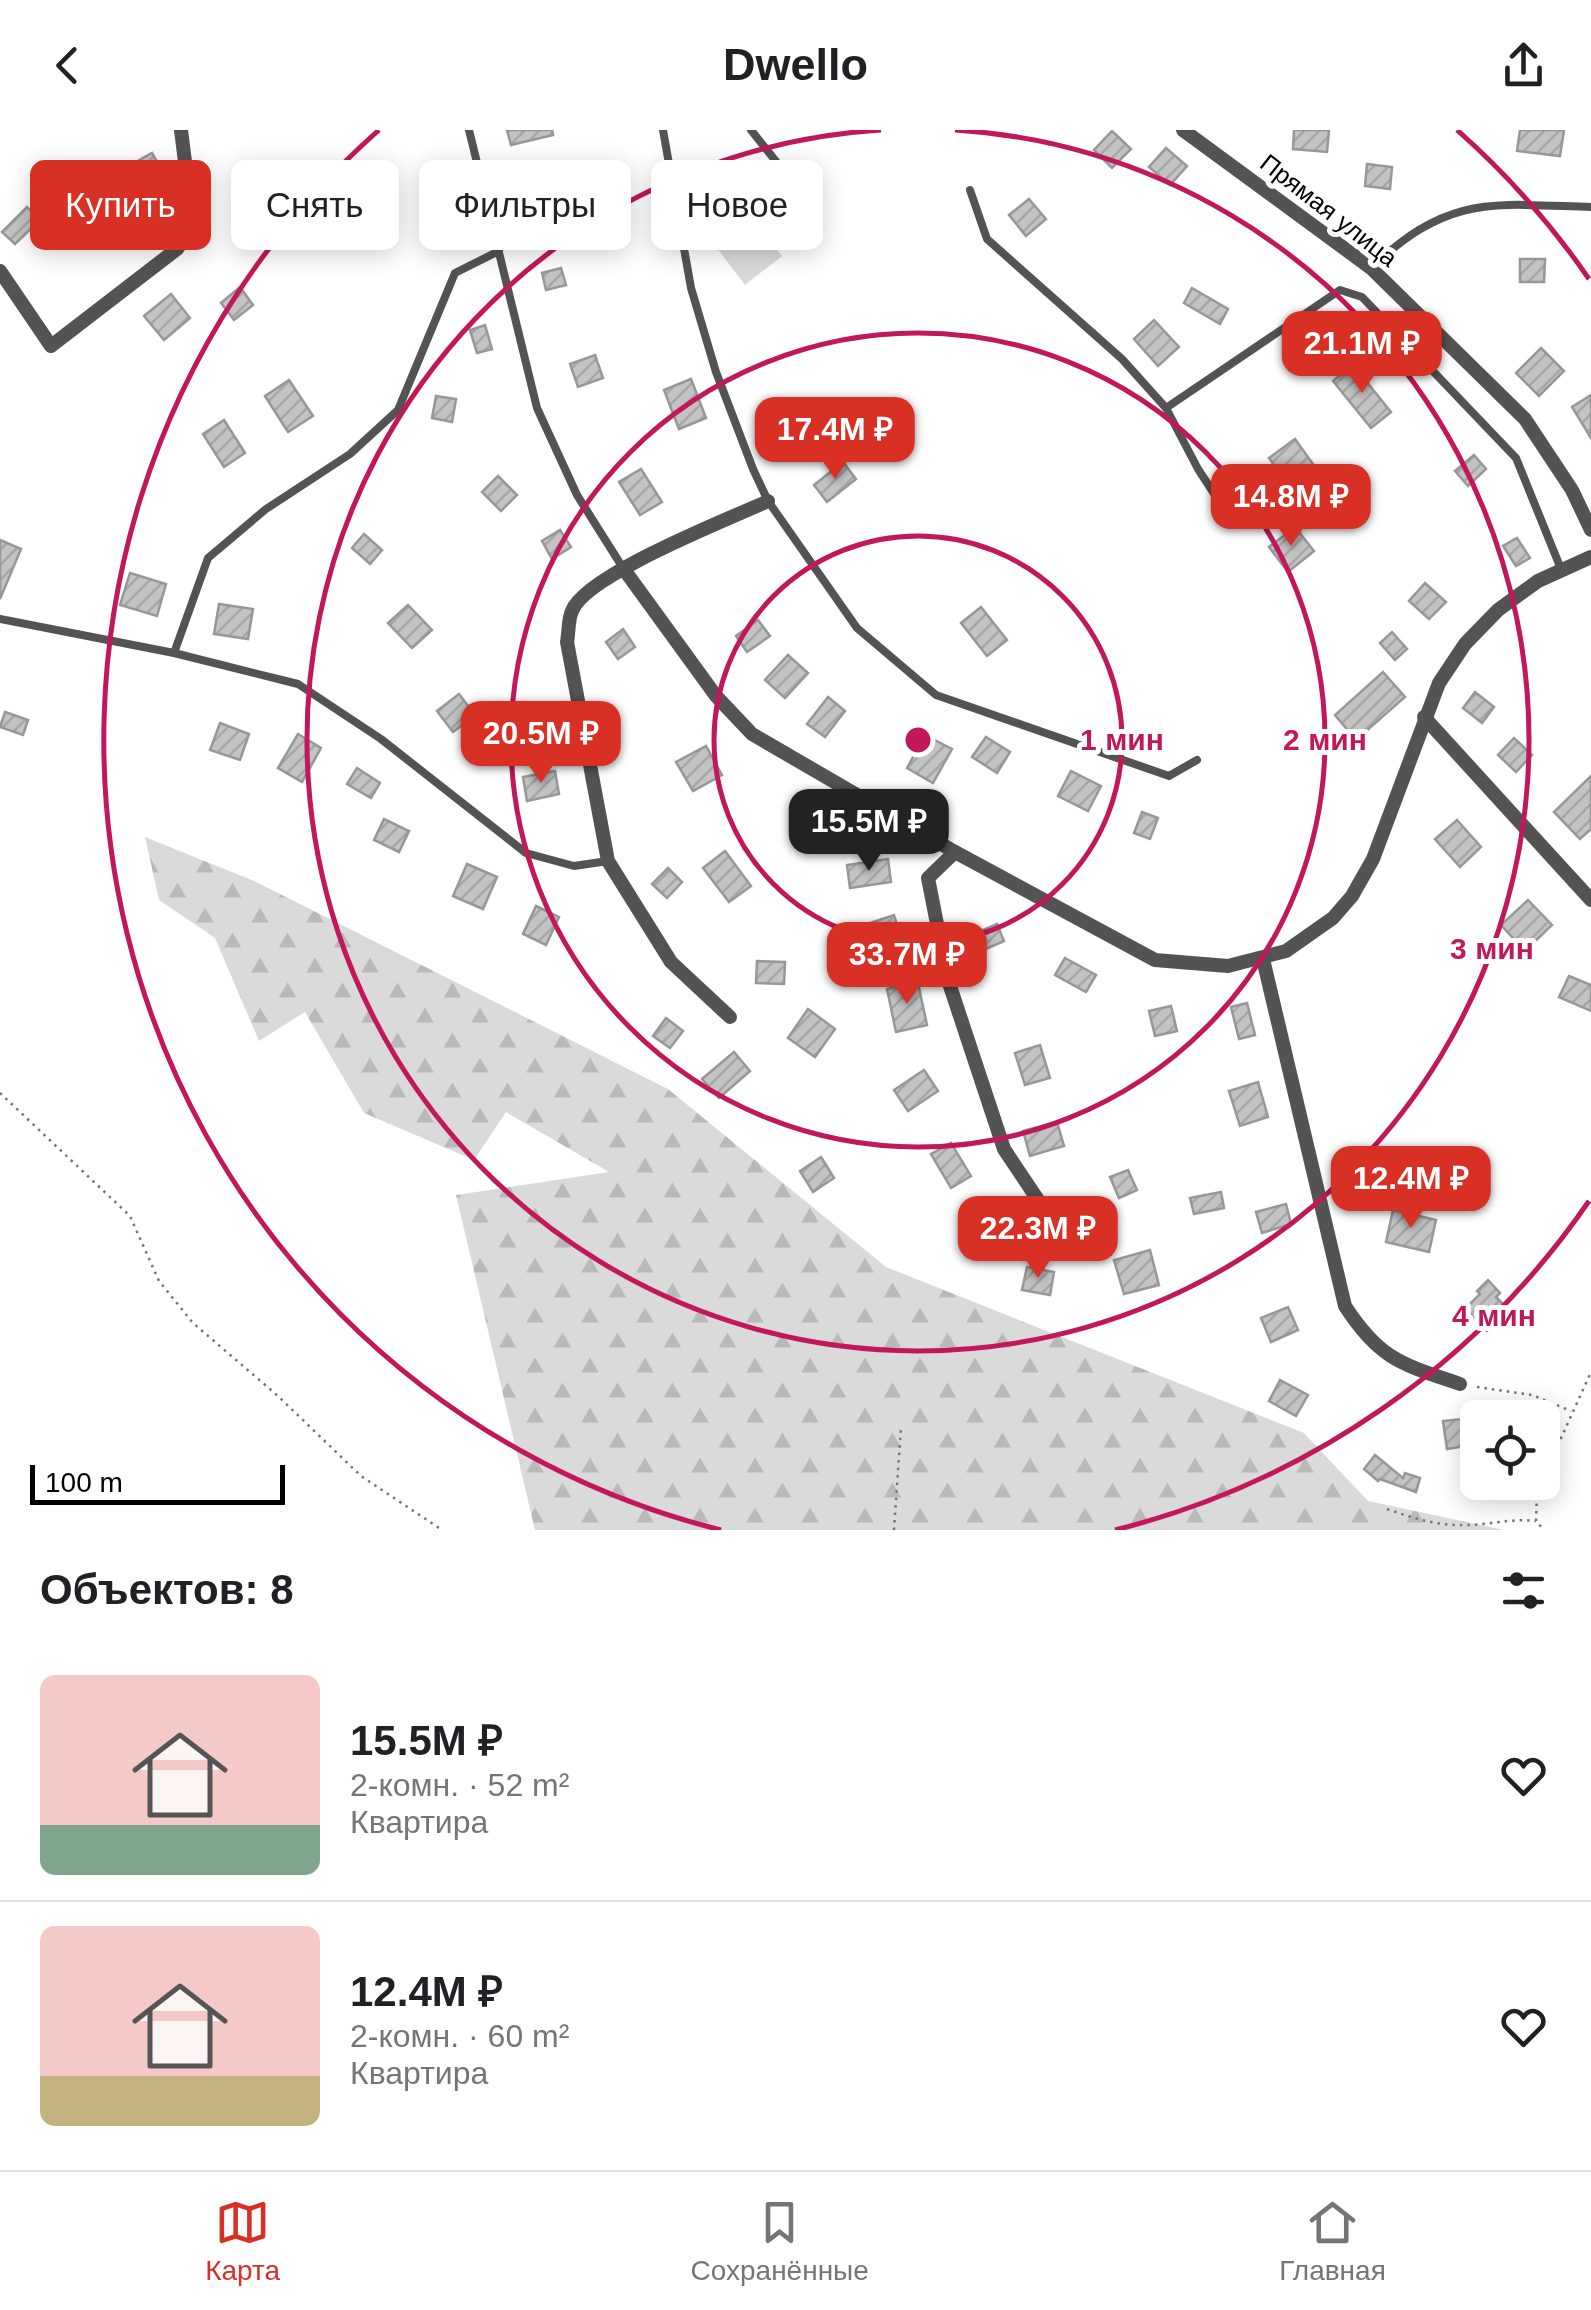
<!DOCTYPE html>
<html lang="ru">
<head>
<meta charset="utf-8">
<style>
  body { margin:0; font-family:Helvetica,sans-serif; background:#f2f2f2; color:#202124; height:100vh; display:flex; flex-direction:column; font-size:38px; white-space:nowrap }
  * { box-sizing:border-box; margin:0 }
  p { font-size:32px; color:#757577 }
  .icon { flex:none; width:55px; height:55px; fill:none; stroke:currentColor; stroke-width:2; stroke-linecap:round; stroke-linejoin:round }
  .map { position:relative; height:1400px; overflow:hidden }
  .side { display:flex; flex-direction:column; background:#fff; flex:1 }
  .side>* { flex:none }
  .banner { position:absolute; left:30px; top:30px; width:1000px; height:90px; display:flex; gap:20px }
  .controls { position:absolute; left:1460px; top:1270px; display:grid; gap:20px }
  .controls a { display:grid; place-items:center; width:100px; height:100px; border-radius:15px; background:#fff; box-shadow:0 5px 25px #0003; font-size:50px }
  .scale { position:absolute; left:30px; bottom:25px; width:255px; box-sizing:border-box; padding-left:10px; border:5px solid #000; border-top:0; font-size:28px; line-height:35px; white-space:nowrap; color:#000; -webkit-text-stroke:8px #fff; paint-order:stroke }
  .price { position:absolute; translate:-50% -85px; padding:0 22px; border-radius:20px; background:#d93025; color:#fff; font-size:32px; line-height:65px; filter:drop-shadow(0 2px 5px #0008) }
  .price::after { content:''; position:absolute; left:50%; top:60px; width:30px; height:22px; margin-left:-15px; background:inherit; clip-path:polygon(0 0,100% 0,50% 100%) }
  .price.current { background:#222; color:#fff }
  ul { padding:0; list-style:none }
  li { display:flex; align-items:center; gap:30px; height:250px; padding:0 40px }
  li+li { border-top:2px solid #e0e0e0 }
  li span { display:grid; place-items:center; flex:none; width:280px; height:200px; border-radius:15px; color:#555 }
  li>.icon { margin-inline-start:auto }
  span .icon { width:120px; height:120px; fill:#fffc; stroke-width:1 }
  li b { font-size:42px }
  h2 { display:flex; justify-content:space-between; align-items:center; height:120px; padding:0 40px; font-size:42px }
  .pill { padding:0 35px; border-radius:15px; background:#fff; box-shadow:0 5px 25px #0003; font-size:35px; line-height:90px }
  .pill.current { background:#d93025; color:#fff }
  header { display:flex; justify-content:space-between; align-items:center; height:130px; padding:0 40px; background:#fff; font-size:45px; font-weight:800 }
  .menu { display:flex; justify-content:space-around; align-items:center; height:140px; border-top:2px solid #e0e0e0; background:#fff; font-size:28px; color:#757577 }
  .menu a { display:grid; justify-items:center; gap:5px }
  .menu .current { color:#d93025 }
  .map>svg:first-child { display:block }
  .forest { fill:url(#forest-firs) }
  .pitch { fill:#dadada }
  .building { fill:url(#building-hatch); stroke:#979797; stroke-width:2.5 }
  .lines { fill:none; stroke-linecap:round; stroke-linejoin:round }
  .path { stroke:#757575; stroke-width:2.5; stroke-dasharray:2.5 5; stroke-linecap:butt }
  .service { stroke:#535353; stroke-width:8 }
  .minor { stroke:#535353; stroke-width:14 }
  .ring { fill:none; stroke:#c2185b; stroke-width:5 }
  .labels { text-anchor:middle; stroke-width:10; stroke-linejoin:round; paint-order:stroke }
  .street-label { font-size:25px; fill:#000; stroke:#fff }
  .centre { fill:#c2185b; stroke:#fff; stroke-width:5 }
  .ring-label { font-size:30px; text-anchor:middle; font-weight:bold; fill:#c2185b; stroke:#fff; stroke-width:10; stroke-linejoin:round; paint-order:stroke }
</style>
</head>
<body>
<header><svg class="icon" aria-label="back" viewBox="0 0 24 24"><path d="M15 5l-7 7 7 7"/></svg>Dwello<svg class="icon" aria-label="share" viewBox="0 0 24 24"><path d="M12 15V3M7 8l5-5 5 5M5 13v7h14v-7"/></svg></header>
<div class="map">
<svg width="1591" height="1400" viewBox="0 0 1591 1400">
  <defs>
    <pattern id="forest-firs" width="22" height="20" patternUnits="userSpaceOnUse" patternTransform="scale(2.5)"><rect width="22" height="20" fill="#dadada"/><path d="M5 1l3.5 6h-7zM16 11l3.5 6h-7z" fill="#b9b9b9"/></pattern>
    <pattern id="building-hatch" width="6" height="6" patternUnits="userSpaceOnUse" patternTransform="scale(2.5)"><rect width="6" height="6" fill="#c3c3c3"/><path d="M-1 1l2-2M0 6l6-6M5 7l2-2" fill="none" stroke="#a6a6a6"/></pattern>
  </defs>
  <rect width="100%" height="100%" fill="#fff"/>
  <polygon class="forest" points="145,707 254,751 668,959 886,1137 1304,1303 1368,1371 1504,1400 535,1400 456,1065 609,1042 506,982 474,1030 364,983 305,882 259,911 215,808 159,770"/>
  <polygon class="pitch" points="738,69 782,126 745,155 701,97"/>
  <g class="building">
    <polygon points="507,0 552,0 553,5 511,15"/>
    <polygon points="1294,0 1329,0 1327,22 1293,19"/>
    <polygon points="1520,0 1564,0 1560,26 1517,21"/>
    <polygon points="1112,1 1131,19 1112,38 1094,20"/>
    <polygon points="1166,18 1187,36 1170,55 1149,37"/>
    <polygon points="152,23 166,47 141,61 127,37"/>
    <polygon points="1367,34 1392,37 1390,59 1365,56"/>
    <polygon points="282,36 287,99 263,100 259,38"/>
    <polygon points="622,60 627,83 606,88 601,64"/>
    <polygon points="1029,69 1046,89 1026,106 1009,85"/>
    <polygon points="27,77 40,90 15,114 2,102"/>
    <polygon points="559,82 566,105 544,111 538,88"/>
    <polygon points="1520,129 1545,129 1544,152 1520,152"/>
    <polygon points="561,138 566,155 546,160 542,143"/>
    <polygon points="240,157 253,175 234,190 221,173"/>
    <polygon points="1192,158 1228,179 1220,194 1184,173"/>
    <polygon points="171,164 190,188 164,210 144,186"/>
    <polygon points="1154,190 1179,217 1158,236 1134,209"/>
    <polygon points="485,195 492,219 477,223 470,200"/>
    <polygon points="1541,218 1564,241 1539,266 1516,243"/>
    <polygon points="595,225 603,248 578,257 570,234"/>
    <polygon points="1353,235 1391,282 1371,298 1333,251"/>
    <polygon points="691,249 706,288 679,299 664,260"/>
    <polygon points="289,250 313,286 288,302 265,266"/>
    <polygon points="1591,265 1591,308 1572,277"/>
    <polygon points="436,266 456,269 452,292 432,288"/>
    <polygon points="224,290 245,323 224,337 203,304"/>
    <polygon points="1295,309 1318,341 1292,360 1269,328"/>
    <polygon points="1474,325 1486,339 1468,356 1455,341"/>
    <polygon points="843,332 856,349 827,372 814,355"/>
    <polygon points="641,339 662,372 640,385 619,352"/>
    <polygon points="498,346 517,365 501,381 482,362"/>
    <polygon points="1295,397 1314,421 1288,442 1269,417"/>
    <polygon points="560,400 571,417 552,429 542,411"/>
    <polygon points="364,404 382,420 370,434 352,418"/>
    <polygon points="1517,408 1530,428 1516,436 1503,416"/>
    <polygon points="0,410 21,419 0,469"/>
    <polygon points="130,443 166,454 157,486 120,475"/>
    <polygon points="1425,453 1446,472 1429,489 1409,471"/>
    <polygon points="219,474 253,479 248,509 214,504"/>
    <polygon points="408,475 432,500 412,518 388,493"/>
    <polygon points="981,477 1007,510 987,526 961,493"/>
    <polygon points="758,490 770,506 747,522 736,506"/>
    <polygon points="623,499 635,517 618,529 606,512"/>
    <polygon points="1392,502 1407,519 1395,530 1380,513"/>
    <polygon points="788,525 808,543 785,568 765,550"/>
    <polygon points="1383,542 1405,567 1356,610 1335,585"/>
    <polygon points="1475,562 1494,577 1482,593 1463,578"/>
    <polygon points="459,564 475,585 453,602 437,581"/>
    <polygon points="828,567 845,581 825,607 807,594"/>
    <polygon points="535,578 547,598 512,619 500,600"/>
    <polygon points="5,582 28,590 23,605 0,597"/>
    <polygon points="220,593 249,604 240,630 210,620"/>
    <polygon points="298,604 321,618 302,652 278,638"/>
    <polygon points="925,605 952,619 933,653 907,638"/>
    <polygon points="986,607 1010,622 997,643 972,627"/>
    <polygon points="1514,608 1532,625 1516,642 1498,625"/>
    <polygon points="706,616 722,645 693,661 676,632"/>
    <polygon points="357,638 380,653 371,668 347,654"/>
    <polygon points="555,641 559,664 527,671 523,647"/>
    <polygon points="1071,641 1101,656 1088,681 1058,666"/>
    <polygon points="1591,646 1591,699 1580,709 1554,682"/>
    <polygon points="811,679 828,696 808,714 792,697"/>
    <polygon points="1142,682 1158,688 1150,709 1134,703"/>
    <polygon points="384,689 409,701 399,722 374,710"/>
    <polygon points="1457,690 1481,717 1460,737 1435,709"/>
    <polygon points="725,721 751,756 729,772 703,738"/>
    <polygon points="888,729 891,752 850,758 847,735"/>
    <polygon points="467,734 497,747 483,779 453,766"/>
    <polygon points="668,738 682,752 667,768 652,754"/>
    <polygon points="1528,770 1552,795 1525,821 1501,795"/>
    <polygon points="536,776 559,787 546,815 523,804"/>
    <polygon points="894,785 899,801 875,809 870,793"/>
    <polygon points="997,794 1004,811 979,822 972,805"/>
    <polygon points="1065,828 1096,845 1086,862 1055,845"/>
    <polygon points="757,831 785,832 784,854 756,853"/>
    <polygon points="1569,846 1591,855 1591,881 1559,867"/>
    <polygon points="918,853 927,895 896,902 887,859"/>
    <polygon points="1247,873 1255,905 1239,909 1231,877"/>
    <polygon points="1171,876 1177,901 1155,906 1149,881"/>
    <polygon points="808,879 835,899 815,927 788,908"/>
    <polygon points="666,888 683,901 670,918 653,906"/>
    <polygon points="1040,915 1050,948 1025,955 1015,923"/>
    <polygon points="734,922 750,941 719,968 702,949"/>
    <polygon points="924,940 938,961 908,981 894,960"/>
    <polygon points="1258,952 1268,987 1240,996 1229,961"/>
    <polygon points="1057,992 1064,1016 1030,1026 1023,1001"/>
    <polygon points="951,1013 971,1046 951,1058 931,1024"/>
    <polygon points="821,1027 834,1048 813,1062 800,1041"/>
    <polygon points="1128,1040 1137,1060 1119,1068 1110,1047"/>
    <polygon points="1221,1062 1224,1078 1194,1084 1190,1068"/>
    <polygon points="983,1073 999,1086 987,1100 971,1087"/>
    <polygon points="1286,1074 1291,1094 1262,1103 1256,1082"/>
    <polygon points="1393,1080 1436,1090 1429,1122 1386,1112"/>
    <polygon points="1150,1120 1159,1155 1124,1164 1114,1130"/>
    <polygon points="1027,1137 1054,1142 1050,1165 1022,1160"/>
    <polygon points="1488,1150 1500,1163 1496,1167 1509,1180 1487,1201 1465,1179 1480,1164 1477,1161"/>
    <polygon points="1288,1177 1298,1200 1271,1212 1261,1188"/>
    <polygon points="1280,1250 1308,1265 1296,1286 1269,1271"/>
    <polygon points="1462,1289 1466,1316 1447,1319 1443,1291"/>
    <polygon points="1375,1325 1403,1348 1405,1343 1420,1348 1416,1362 1380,1349 1378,1351 1364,1339"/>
  </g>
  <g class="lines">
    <g class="path">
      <polyline points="0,963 130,1086 159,1151 193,1193 278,1266 361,1346 442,1400"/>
      <polyline points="1477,1257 1532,1265 1571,1281"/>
      <polyline points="1542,1350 1591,1242"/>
      <polyline points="1542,1352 1537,1364 1536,1391 1544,1400"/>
      <path d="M1387 1379C1413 1388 1437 1396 1465 1395 1489 1395 1511 1388 1536 1391"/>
      <polyline points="894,1400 901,1297"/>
    </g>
    <g class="service">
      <polyline points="469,0 537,278 577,365 623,438"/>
      <polyline points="663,0 691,158 716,242 753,339 768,371 857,498 936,565 1169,646 1197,630"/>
      <polyline points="751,0 794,54"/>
      <polyline points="970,60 987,109 1122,229 1166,278 1340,160 1362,167 1516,328 1561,439"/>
      <path d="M1371 138C1449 64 1491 74 1591 77"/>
      <polyline points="1166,278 1198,339 1226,382"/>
      <polyline points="0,489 174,523 298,554 381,609 526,723 574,736 608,731"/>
      <polyline points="174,523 208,428 266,379 350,324 398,280 455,143 499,121"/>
    </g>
    <g class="minor">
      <polyline points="1183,0 1371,138 1525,289 1572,360 1591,400"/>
      <polyline points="0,141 51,216 177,119 193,95 181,0"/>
      <polyline points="623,438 716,566 752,604 955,722 1155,830 1228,836 1286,821 1333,788 1352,766 1373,729 1439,553 1465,514 1498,480 1538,451 1591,427"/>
      <polyline points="1424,587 1591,770"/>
      <polyline points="955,722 928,748 948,850 1004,1019 1042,1076 1079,1102"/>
      <path d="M1263 829 1345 1176C1380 1230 1402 1234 1460 1254"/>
      <path d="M730 887 671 832 608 731 567 512C569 502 568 489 572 481 585 445 729 389 768 371"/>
    </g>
  </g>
  <g class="ring">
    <circle cx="918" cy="610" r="204"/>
    <circle cx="918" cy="610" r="407"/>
    <path d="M955 0A611 611 0 1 1 881 0"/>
    <path d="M1589 1071A814 814 0 0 1 1115 1400M721 1400A814 814 0 0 1 379 0M1457 0A814 814 0 0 1 1589 149"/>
  </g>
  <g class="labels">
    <g class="street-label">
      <text transform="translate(1329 80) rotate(38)" y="9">Прямая улица</text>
    </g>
  </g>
  <circle cx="918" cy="610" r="15" class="centre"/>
  <g class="ring-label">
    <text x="1122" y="620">1 мин</text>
    <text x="1325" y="620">2 мин</text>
    <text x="1492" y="829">3 мин</text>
    <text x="1494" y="1196">4 мин</text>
  </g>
</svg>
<div class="controls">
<a><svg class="icon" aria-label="locate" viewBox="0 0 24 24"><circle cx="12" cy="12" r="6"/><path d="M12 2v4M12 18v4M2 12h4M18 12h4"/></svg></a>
</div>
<div class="scale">100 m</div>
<b class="price" style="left:1362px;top:266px">21.1M ₽</b>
<b class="price" style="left:835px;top:352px">17.4M ₽</b>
<b class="price" style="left:1291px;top:419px">14.8M ₽</b>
<b class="price" style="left:541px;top:656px">20.5M ₽</b>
<b class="price current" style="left:869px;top:744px">15.5M ₽</b>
<b class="price" style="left:907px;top:877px">33.7M ₽</b>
<b class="price" style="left:1411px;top:1101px">12.4M ₽</b>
<b class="price" style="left:1038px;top:1151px">22.3M ₽</b>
<div class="banner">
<a class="pill current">Купить</a>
<a class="pill">Снять</a>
<a class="pill">Фильтры</a>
<a class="pill">Новое</a>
</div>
</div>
<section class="side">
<h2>Объектов: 8<svg class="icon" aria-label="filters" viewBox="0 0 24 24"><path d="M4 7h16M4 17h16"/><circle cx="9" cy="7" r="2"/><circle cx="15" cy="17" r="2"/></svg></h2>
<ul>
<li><span style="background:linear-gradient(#f6c9c9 75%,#7fa58c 0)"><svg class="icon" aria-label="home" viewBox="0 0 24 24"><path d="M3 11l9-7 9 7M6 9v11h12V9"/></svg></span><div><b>15.5M ₽</b><p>2-комн. · 52 m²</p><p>Квартира</p></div><svg class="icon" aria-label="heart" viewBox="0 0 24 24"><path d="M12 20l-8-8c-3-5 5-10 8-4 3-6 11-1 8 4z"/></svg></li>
<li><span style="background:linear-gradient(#f6c9c9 75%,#c2b280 0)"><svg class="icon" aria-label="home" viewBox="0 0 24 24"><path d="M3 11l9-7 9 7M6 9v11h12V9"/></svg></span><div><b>12.4M ₽</b><p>2-комн. · 60 m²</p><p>Квартира</p></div><svg class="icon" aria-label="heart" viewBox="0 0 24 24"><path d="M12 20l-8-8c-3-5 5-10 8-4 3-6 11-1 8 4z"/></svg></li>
</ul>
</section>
<nav class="menu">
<a class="current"><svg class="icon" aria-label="map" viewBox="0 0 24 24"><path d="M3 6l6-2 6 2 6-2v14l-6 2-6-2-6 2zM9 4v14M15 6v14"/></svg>Карта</a>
<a><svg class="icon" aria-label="saved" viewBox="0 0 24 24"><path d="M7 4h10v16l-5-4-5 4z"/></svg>Сохранённые</a>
<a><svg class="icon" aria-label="home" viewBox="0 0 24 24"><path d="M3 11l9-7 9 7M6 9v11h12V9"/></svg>Главная</a>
</nav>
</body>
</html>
